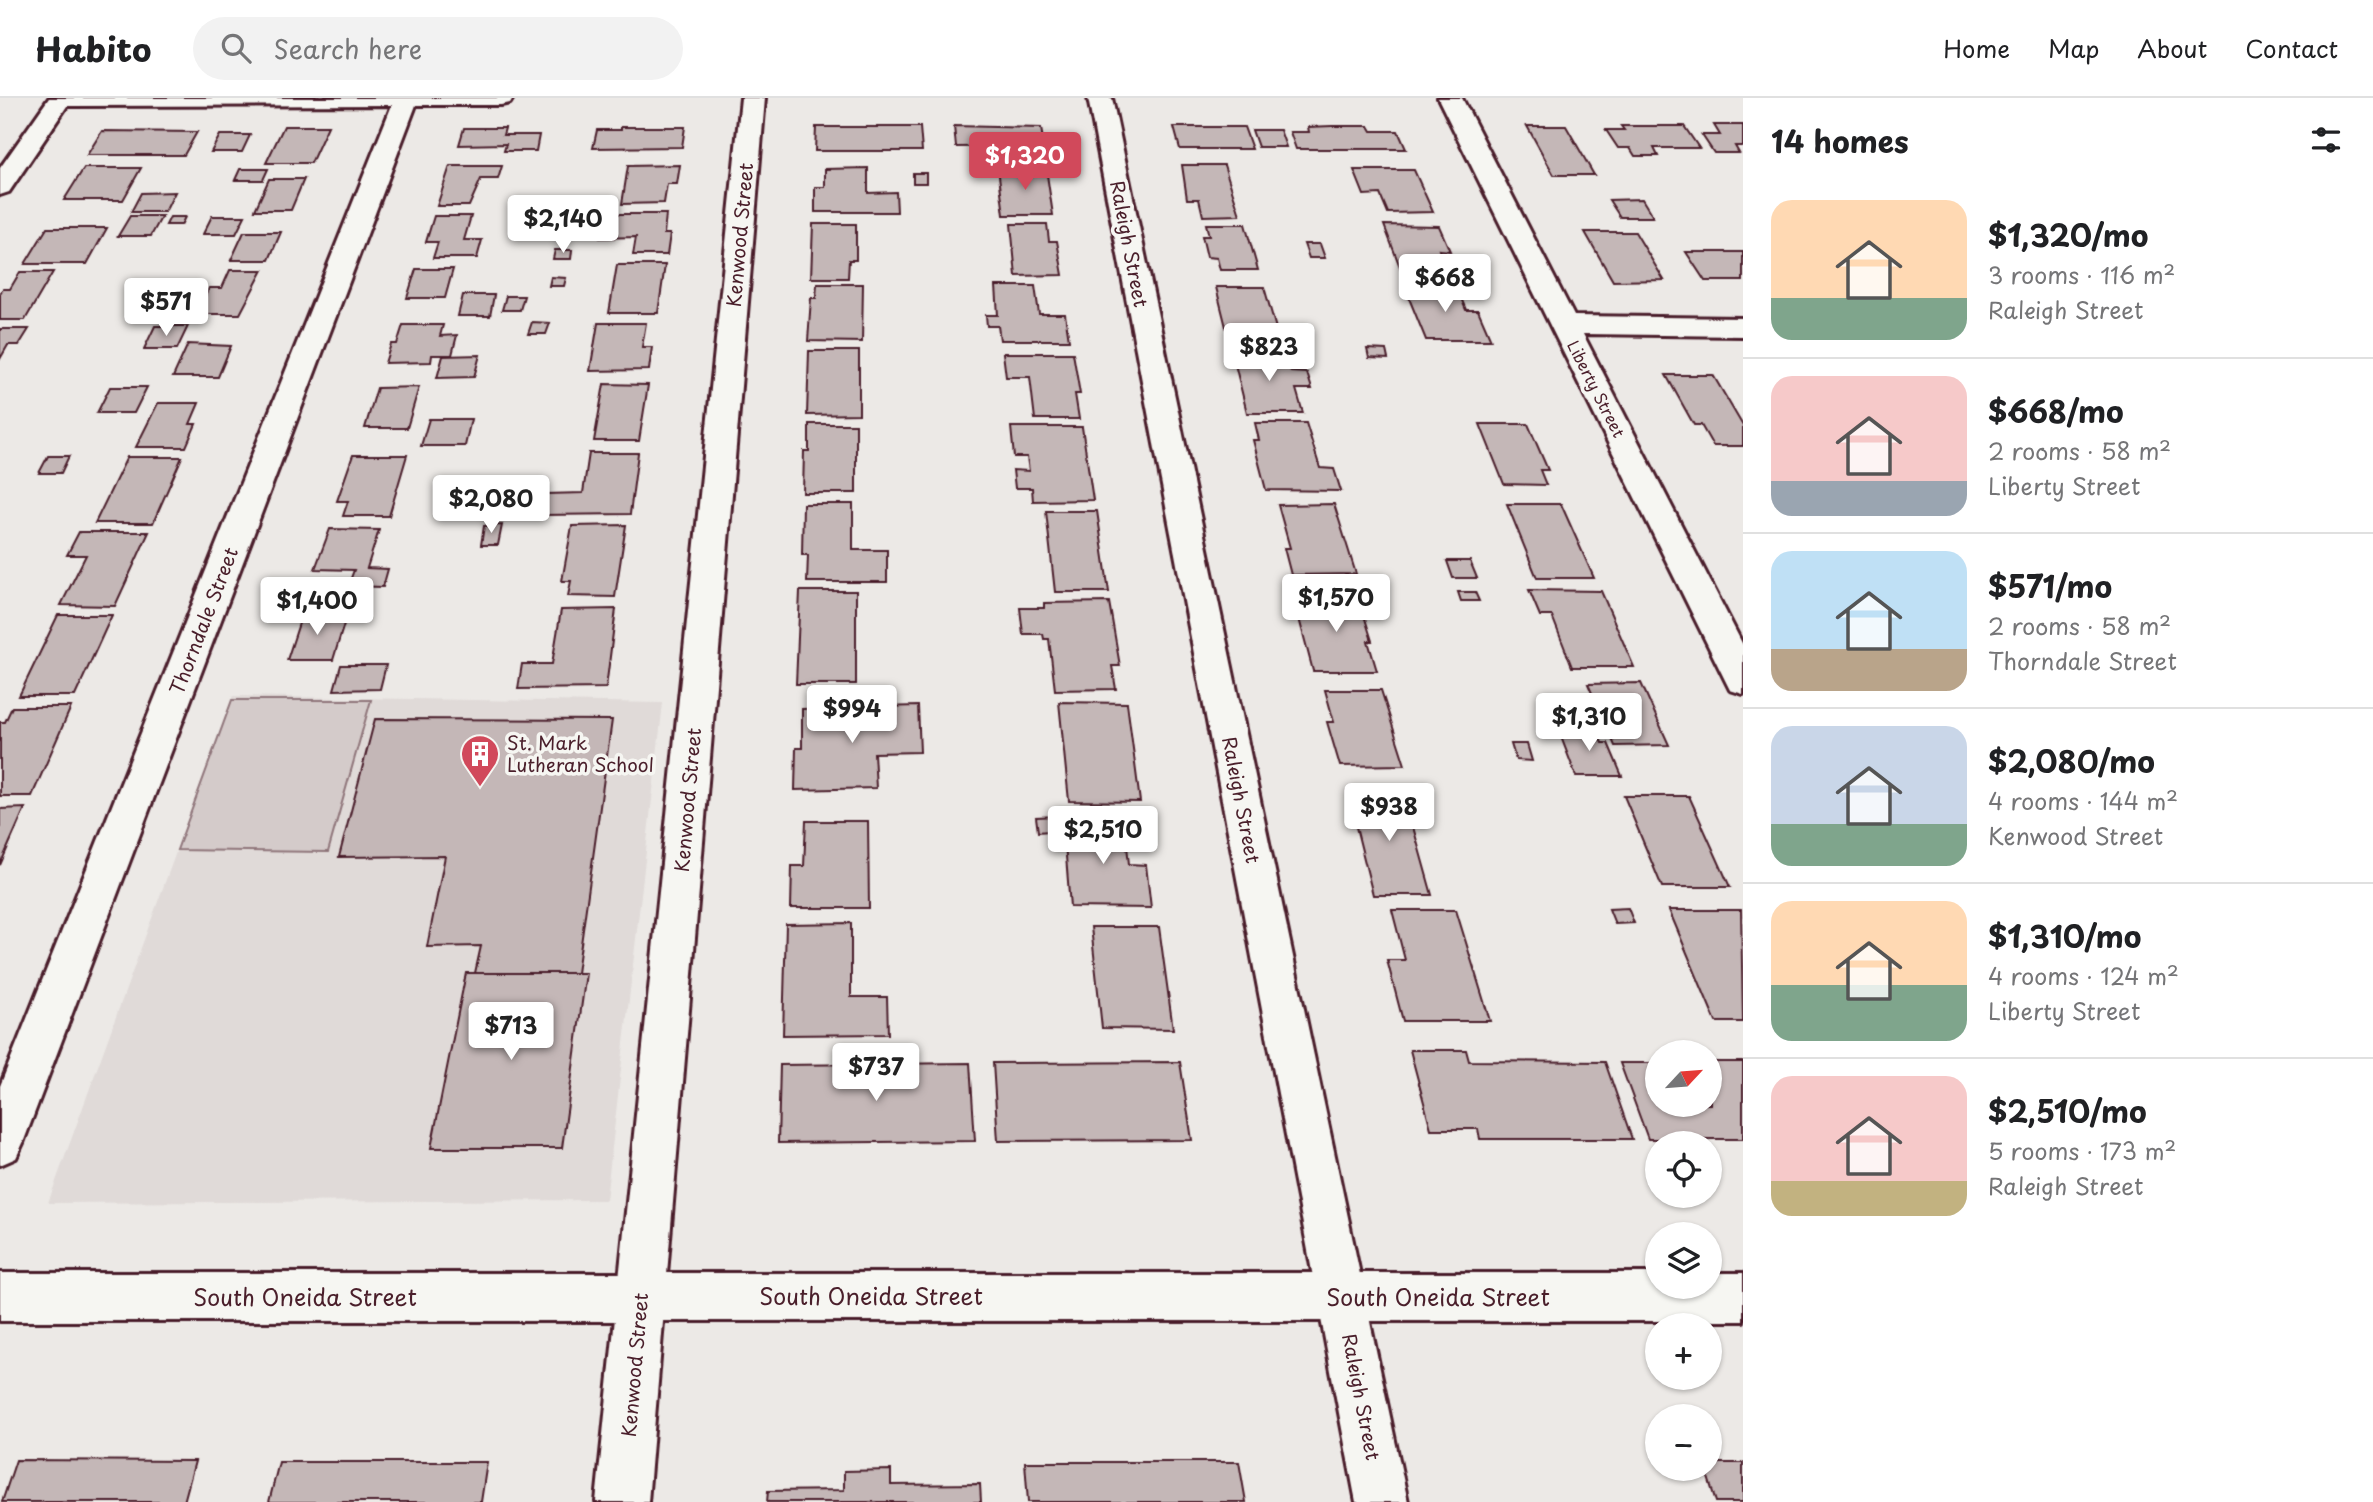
<!DOCTYPE html>
<html lang="en">
<head>
<meta charset="utf-8">
<style>
  body { margin:0; font-family:"Playpen Sans",sans-serif; background:#f2f2f2; color:#202124; height:100vh; display:flex; flex-direction:column; font-size:26px; white-space:nowrap }
  * { box-sizing:border-box; margin:0 }
  p { font-size:23px; color:#757577 }
  .icon { flex:none; width:38px; height:38px; fill:none; stroke:currentColor; stroke-width:2; stroke-linecap:round; stroke-linejoin:round }
  .map { position:relative; flex:1; overflow:hidden }
  .sheet { display:flex; flex-direction:column; background:#fff; width:630px }
  .sheet>* { flex:none }
  .needle { width:46px; rotate:64deg }
  .buttons { position:absolute; left:1645px; top:942px; display:grid; gap:14px }
  .buttons a { display:grid; place-items:center; width:77px; height:77px; border-radius:50%; background:#fff; box-shadow:0 2px 5px #0004; font-size:35px }
  .price { position:absolute; translate:-50% -60px; padding:0 16px; border-radius:7px; background:#fff; color:#222; font-size:23px; line-height:46px; filter:drop-shadow(0 2px 4px #0008) }
  .price::after { content:''; position:absolute; left:50%; top:42px; width:21px; height:16px; margin-left:-10px; background:inherit; clip-path:polygon(0 0,100% 0,50% 100%) }
  .price.active { background:#d1495b; color:#fff }
  ul { padding:0; list-style:none }
  li { display:flex; align-items:center; gap:21px; height:175px; padding:0 28px }
  li+li { border-top:2px solid #e0e0e0 }
  li span { display:grid; place-items:center; flex:none; width:196px; height:140px; border-radius:21px; color:#555 }
  li>.icon { margin-inline-start:auto }
  span .icon { width:84px; height:84px; fill:#fffc; stroke-width:1 }
  li b { font-size:30px }
  h2 { display:flex; justify-content:space-between; align-items:center; height:84px; padding:0 28px; font-size:30px }
  header { display:flex; align-items:center; gap:42px; box-sizing:border-box; height:98px; padding:0 35px; background:#fff; border-bottom:2px solid #e0e0e0 }
  header strong { font-size:33px }
  nav { display:flex; gap:38px; margin-inline-start:auto; font-size:24px }
  .search { width:490px; height:63px; background:#f2f2f2; display:flex; align-items:center; gap:18px; box-sizing:border-box; padding:0 24px; border-radius:38px; color:#757577; font-size:26px }
  main { display:flex; flex:1; min-height:0 }
  .map>svg:first-child { display:block }
  .built { fill:#e0dad8 }
  .green { fill:#d4cbca; stroke:#8f757a; stroke-width:2 }
  .building { fill:#c4b7b7; stroke:#4a1f2b; stroke-width:2 }
  .lines { fill:none; stroke-linecap:round; stroke-linejoin:round }
  .street-casing { stroke:#4a1f2b; stroke-width:6 }
  .secondary-casing { stroke:#4a1f2b; stroke-width:6 }
  .street { fill:#f6f6f2; fill-rule:evenodd }
  .secondary { fill:#f6f6f2; fill-rule:evenodd }
  .labels { text-anchor:middle; stroke-width:7; stroke-linejoin:round; paint-order:stroke }
  .far-street-label { font-size:16px; fill:#4a1f2b; stroke:#f6f6f2 }
  .street-label { font-size:19px; fill:#4a1f2b; stroke:#f6f6f2 }
  .poi-label { font-size:19px; fill:#4a1f2b; stroke:#f6f6f2; text-anchor:start }
  .near-street-label { font-size:23px; fill:#4a1f2b; stroke:#f6f6f2 }
</style>
</head>
<body>
<header>
<strong>Habito</strong>
<div class="search"><svg class="icon" aria-label="search" viewBox="0 0 24 24"><circle cx="10" cy="10" r="6"/><path d="M15 15l6 6"/></svg>Search here</div>
<nav><a>Home</a><a>Map</a><a>About</a><a>Contact</a></nav>
</header>
<main>
<div class="map">
<svg width="1743" height="1404" viewBox="0 0 1743 1404">
  <rect width="100%" height="100%" fill="#ece9e6"/>
  <filter id="ink" filterUnits="userSpaceOnUse"><feTurbulence type="fractalNoise" baseFrequency=".0143" numOctaves="2"/><feDisplacementMap in="SourceGraphic" scale="14" xChannelSelector="R" yChannelSelector="G"/><feConvolveMatrix kernelMatrix="1 2 1 2 8 2 1 2 1" color-interpolation-filters="sRGB"/></filter>
  <g filter="url(#ink)">
    <polygon class="built" points="233,598 663,605 606,1102 48,1105"/>
    <polygon class="green" points="232,602 371,602 328,754 177,752"/>
    <g class="building">
      <polygon points="1714,27 1743,27 1743,48 1735,48 1739,55 1714,55 1702,37 1720,37"/>
      <polygon points="284,28 328,28 311,65 266,65"/>
      <polygon points="954,28 1041,30 1044,48 956,49"/>
      <polygon points="1332,28 1369,28 1372,33 1398,33 1406,51 1296,51 1290,34 1309,34 1308,29"/>
      <polygon points="1527,28 1566,28 1594,77 1554,77"/>
      <polygon points="1621,28 1684,28 1699,50 1654,50 1658,58 1635,58 1630,50 1618,50 1606,32 1624,32"/>
      <polygon points="621,29 685,29 682,49 593,50 597,32 621,32"/>
      <polygon points="816,29 920,29 922,53 815,53"/>
      <polygon points="1174,29 1244,29 1252,51 1180,51"/>
      <polygon points="464,30 505,30 503,37 539,37 536,53 504,53 506,46 459,47"/>
      <polygon points="1252,32 1280,32 1286,49 1258,49"/>
      <polygon points="102,33 197,34 184,57 87,57"/>
      <polygon points="220,37 250,37 242,54 211,54"/>
      <polygon points="680,67 677,86 667,86 664,105 622,106 628,68"/>
      <polygon points="1182,67 1224,67 1240,117 1203,118 1199,101 1187,101"/>
      <polygon points="450,68 502,68 498,81 481,81 469,108 437,108"/>
      <polygon points="84,70 141,70 123,102 64,102"/>
      <polygon points="868,70 868,95 896,94 897,114 815,114 815,89 825,89 825,71"/>
      <polygon points="998,70 1046,70 1053,117 1004,117"/>
      <polygon points="240,71 268,71 263,82 235,82"/>
      <polygon points="1354,72 1414,72 1433,114 1388,115 1380,96 1364,97"/>
      <rect x="913" y="75" width="13" height="10"/>
      <polygon points="269,81 304,81 291,112 255,112"/>
      <polygon points="175,94 165,114 131,114 141,95"/>
      <polygon points="1642,101 1653,119 1620,119 1609,102"/>
      <polygon points="604,116 666,116 664,136 670,136 667,157 633,157 636,139 600,140"/>
      <polygon points="130,118 162,118 151,138 118,138"/>
      <polygon points="212,118 245,118 236,136 203,136"/>
      <polygon points="434,118 471,118 464,142 482,142 477,160 433,160 438,144 426,144"/>
      <polygon points="170,119 185,119 181,127 166,127"/>
      <polygon points="813,126 856,126 856,162 849,162 848,180 811,180"/>
      <polygon points="1011,126 1047,126 1049,143 1057,143 1063,177 1016,178"/>
      <polygon points="1206,126 1245,126 1258,172 1220,172 1217,160 1207,159 1202,138 1209,138"/>
      <polygon points="1384,127 1439,128 1450,153 1439,152 1448,175 1402,174"/>
      <polygon points="47,130 107,130 87,166 25,166"/>
      <polygon points="244,134 281,134 269,162 231,162"/>
      <polygon points="1585,134 1635,134 1664,182 1613,183"/>
      <polygon points="1304,146 1320,146 1325,160 1309,160"/>
      <polygon points="555,152 572,152 571,161 553,161"/>
      <polygon points="1686,154 1743,154 1743,183 1705,183"/>
      <polygon points="617,167 665,167 658,215 609,215"/>
      <polygon points="416,171 453,171 445,200 407,200"/>
      <polygon points="230,172 263,172 240,216 197,216 209,190 222,190"/>
      <polygon points="20,174 53,174 25,222 0,222 0,195 3,191 10,191"/>
      <polygon points="551,179 566,180 564,188 549,188"/>
      <polygon points="817,186 863,186 862,244 808,243 811,200 816,200"/>
      <polygon points="996,188 1035,188 1039,216 1065,216 1069,242 1000,242 998,228 987,228 986,217 998,217"/>
      <polygon points="1404,188 1456,188 1466,212 1478,212 1491,242 1426,242"/>
      <polygon points="1216,189 1264,189 1279,241 1229,241"/>
      <polygon points="463,197 494,197 490,218 458,218"/>
      <polygon points="506,198 524,198 520,212 502,212"/>
      <polygon points="532,224 550,225 546,236 528,236"/>
      <polygon points="598,225 646,225 642,249 652,249 649,272 590,273"/>
      <polygon points="403,227 443,227 440,238 457,237 452,257 432,257 431,264 385,265 391,246 397,246"/>
      <polygon points="155,228 188,228 177,251 144,251"/>
      <polygon points="0,231 29,231 19,247 8,247 0,261"/>
      <polygon points="188,246 231,248 218,279 173,279"/>
      <polygon points="1367,251 1386,252 1388,261 1369,260"/>
      <polygon points="809,253 859,253 859,316 807,317"/>
      <polygon points="1232,254 1285,254 1291,274 1307,275 1312,291 1296,291 1303,315 1247,315"/>
      <polygon points="1003,255 1073,255 1080,296 1075,296 1079,321 1035,321 1030,279 1006,279"/>
      <polygon points="480,257 474,279 437,280 443,258"/>
      <polygon points="1666,277 1713,277 1743,328 1743,348 1713,348 1701,327 1694,327"/>
      <polygon points="604,286 648,287 639,343 594,343"/>
      <polygon points="110,289 147,289 134,315 97,315"/>
      <polygon points="419,289 407,330 365,330 377,290"/>
      <polygon points="158,305 199,305 190,326 196,326 186,349 136,349"/>
      <polygon points="429,321 471,321 465,348 421,348"/>
      <polygon points="1255,325 1306,325 1320,370 1334,371 1341,393 1266,392 1253,342 1259,342"/>
      <polygon points="809,326 856,326 856,395 803,395 804,353 809,353"/>
      <polygon points="1480,326 1528,326 1548,372 1540,372 1546,387 1504,386"/>
      <polygon points="1011,329 1082,329 1093,402 1033,403 1032,390 1015,390 1013,372 1029,373 1027,359 1014,359"/>
      <polygon points="589,355 638,355 630,416 541,417 546,396 583,395"/>
      <polygon points="353,357 407,357 389,418 343,418 348,403 337,403"/>
      <polygon points="48,358 69,358 61,375 39,375"/>
      <polygon points="127,359 182,359 153,425 95,425"/>
      <polygon points="803,406 853,406 853,452 887,452 887,484 807,484 808,457 802,457"/>
      <polygon points="1334,406 1356,476 1291,477 1284,450 1290,450 1278,407"/>
      <polygon points="1507,406 1561,406 1594,480 1537,480"/>
      <polygon points="1046,413 1097,413 1109,494 1055,494"/>
      <polygon points="502,427 498,447 481,447 484,428"/>
      <polygon points="626,427 615,499 568,498 571,483 562,483 572,428"/>
      <polygon points="330,431 379,432 367,470 388,471 383,489 348,488 354,472 315,471"/>
      <polygon points="79,434 149,434 115,508 61,507 86,457 67,457"/>
      <polygon points="1447,463 1470,463 1477,480 1453,480"/>
      <polygon points="1529,492 1601,493 1634,569 1572,569 1552,518 1540,518"/>
      <polygon points="800,493 856,493 856,586 796,586"/>
      <polygon points="1458,494 1475,494 1479,503 1461,503"/>
      <polygon points="1302,498 1358,498 1372,543 1368,543 1377,573 1313,573 1296,509 1305,509"/>
      <polygon points="1109,504 1120,568 1112,568 1116,591 1055,592 1049,541 1044,541 1043,536 1023,536 1020,510 1044,510 1044,505"/>
      <polygon points="616,511 606,590 518,591 522,566 552,566 561,512"/>
      <polygon points="302,516 347,516 333,562 287,562"/>
      <polygon points="58,517 112,517 75,598 19,598"/>
      <polygon points="341,567 386,567 380,591 334,592"/>
      <polygon points="1641,585 1669,647 1615,648 1588,586"/>
      <polygon points="1325,592 1381,592 1405,667 1340,668 1327,624 1334,624"/>
      <polygon points="1059,604 1127,605 1140,704 1069,703"/>
      <polygon points="918,608 920,654 874,655 876,690 795,692 796,650 802,650 802,611"/>
      <polygon points="12,609 71,609 32,698 0,698 0,624 5,624"/>
      <polygon points="375,621 612,622 577,875 475,875 481,848 427,849 445,758 339,759"/>
      <polygon points="1595,630 1602,645 1608,645 1622,678 1576,678 1558,631"/>
      <polygon points="1511,646 1527,646 1532,663 1516,662"/>
      <polygon points="1347,693 1403,693 1432,797 1373,797"/>
      <polygon points="1624,698 1689,698 1730,789 1662,789"/>
      <polygon points="25,710 0,767 0,711"/>
      <polygon points="1058,718 1061,732 1038,734 1036,719"/>
      <polygon points="1063,720 1124,721 1129,766 1146,767 1151,810 1070,809"/>
      <polygon points="806,723 868,723 869,810 791,810 792,768 804,768"/>
      <polygon points="1628,810 1634,825 1615,826 1609,811"/>
      <polygon points="1392,812 1456,812 1490,923 1403,923 1387,862 1405,862"/>
      <polygon points="1669,812 1741,812 1743,924 1716,924"/>
      <polygon points="851,825 851,899 887,899 888,936 783,937 786,826"/>
      <polygon points="1091,829 1159,829 1173,931 1102,930"/>
      <polygon points="466,875 586,875 562,1050 431,1050"/>
      <polygon points="1410,952 1466,952 1469,963 1605,964 1632,1041 1480,1041 1478,1031 1431,1031"/>
      <polygon points="1180,964 1192,1042 998,1043 993,965"/>
      <polygon points="1710,964 1743,964 1743,1041 1648,1041 1620,965 1657,965 1657,1006 1710,1006"/>
      <polygon points="970,965 975,1043 778,1045 780,967"/>
      <polygon points="16,1362 195,1363 184,1404 2,1404"/>
      <polygon points="279,1364 487,1364 481,1404 269,1404"/>
      <polygon points="1025,1364 1239,1364 1246,1404 1028,1404"/>
      <polygon points="1710,1365 1743,1365 1743,1404 1716,1404 1705,1370 1710,1370"/>
      <polygon points="891,1372 891,1387 980,1386 981,1404 767,1404 768,1393 844,1392 844,1373"/>
    </g>
    <g class="lines">
      <defs>
        <g id="street">
          <polygon points="513,0 510,5 501,7 416,7 23,1045 16,1060 0,1067 0,988 392,7 67,8 9,94 0,97 0,70 49,0"/>
          <polygon points="741,0 765,0 648,1404 596,1404"/>
          <polygon points="1088,0 1112,0 1408,1404 1356,1404"/>
          <polygon points="1438,0 1462,0 1574,218 1743,220 1743,238 1583,236 1743,547 1743,596 1730,592 1725,582"/>
        </g>
        <polygon id="secondary" points="0,1175 1657,1175 1657,1188 1710,1188 1710,1175 1743,1175 1743,1223 0,1223"/>
      </defs>
      <use href="#street" class="street-casing"/>
      <use href="#secondary" class="secondary-casing"/>
      <use href="#street" class="street"/>
      <use href="#secondary" class="secondary"/>
    </g>
  </g>
  <defs>
    <symbol id="building-pin" viewBox="-11 -11 22 30"><path d="M0 17L-7.5 6A9.5 9.5 0 1 1 7.5 6Z" fill="#d1495b" stroke="#f6f6f2"/><path d="M-4-6H4V6H1V3H-1V6H-4ZM-2.5-4.3h1.7v1.8h-1.7ZM.8-4.3h1.7v1.8H.8ZM-2.5-1h1.7V.8h-1.7ZM.8-1h1.7V.8H.8Z" fill="#fff"/></symbol>
  </defs>
  <g fill-rule="evenodd">
    <use href="#building-pin" x="458" y="634" width="44" height="60"/>
  </g>
  <g class="labels">
    <g class="far-street-label">
      <text transform="translate(1596 291) rotate(63)" y="6">Liberty Street</text>
    </g>
    <g class="street-label">
      <text transform="translate(740 137) rotate(-85)" y="7">Kenwood Street</text>
      <text transform="translate(1129 146) rotate(79)" y="7">Raleigh Street</text>
      <text transform="translate(204 523) rotate(-69)" y="7">Thorndale Street</text>
      <text transform="translate(688 702) rotate(-85)" y="7">Kenwood Street</text>
      <text transform="translate(1241 702) rotate(79)" y="7">Raleigh Street</text>
      <text transform="translate(635 1267) rotate(-85)" y="7">Kenwood Street</text>
      <text transform="translate(1361 1299) rotate(79)" y="7">Raleigh Street</text>
    </g>
    <g class="poi-label">
      <text x="507" y="652">St. Mark<tspan x="507" dy="22">Lutheran School</tspan></text>
    </g>
    <g class="near-street-label">
      <text x="871" y="1207">South Oneida Street</text>
      <text x="305" y="1208">South Oneida Street</text>
      <text x="1438" y="1208">South Oneida Street</text>
    </g>
  </g>
</svg>
<div class="buttons">
<a><svg class="needle" viewBox="-14 -14 28 28"><path d="M0-13l5 13h-10z" fill="#e53935"/><path d="M0 13l5-13h-10z" fill="#757577"/></svg></a>
<a><svg class="icon" aria-label="locate" viewBox="0 0 24 24"><circle cx="12" cy="12" r="6"/><path d="M12 2v4M12 18v4M2 12h4M18 12h4"/></svg></a>
<a><svg class="icon" aria-label="layers" viewBox="0 0 24 24"><path d="M12 4l9 5-9 5-9-5zM3 14l9 5 9-5"/></svg></a>
<a>+</a>
<a>−</a>
</div>
<b class="price active" style="left:1025px;top:94px">$1,320</b>
<b class="price" style="left:563px;top:157px">$2,140</b>
<b class="price" style="left:1445px;top:216px">$668</b>
<b class="price" style="left:166px;top:240px">$571</b>
<b class="price" style="left:1269px;top:285px">$823</b>
<b class="price" style="left:491px;top:437px">$2,080</b>
<b class="price" style="left:1336px;top:536px">$1,570</b>
<b class="price" style="left:317px;top:539px">$1,400</b>
<b class="price" style="left:852px;top:647px">$994</b>
<b class="price" style="left:1589px;top:655px">$1,310</b>
<b class="price" style="left:1389px;top:745px">$938</b>
<b class="price" style="left:1103px;top:768px">$2,510</b>
<b class="price" style="left:511px;top:964px">$713</b>
<b class="price" style="left:876px;top:1005px">$737</b>
</div>
<section class="sheet">
<h2>14 homes<svg class="icon" aria-label="filters" viewBox="0 0 24 24"><path d="M4 7h16M4 17h16"/><circle cx="9" cy="7" r="2"/><circle cx="15" cy="17" r="2"/></svg></h2>
<ul>
<li><span style="background:linear-gradient(#ffd9b3 70%,#7fa58c 0)"><svg class="icon" aria-label="home" viewBox="0 0 24 24"><path d="M3 11l9-7 9 7M6 9v11h12V9"/></svg></span><div><b>$1,320/mo</b><p>3 rooms · 116 m²</p><p>Raleigh Street</p></div></li>
<li><span style="background:linear-gradient(#f6c9c9 75%,#9aa5b1 0)"><svg class="icon" aria-label="home" viewBox="0 0 24 24"><path d="M3 11l9-7 9 7M6 9v11h12V9"/></svg></span><div><b>$668/mo</b><p>2 rooms · 58 m²</p><p>Liberty Street</p></div></li>
<li><span style="background:linear-gradient(#bfe0f5 70%,#b9a48a 0)"><svg class="icon" aria-label="home" viewBox="0 0 24 24"><path d="M3 11l9-7 9 7M6 9v11h12V9"/></svg></span><div><b>$571/mo</b><p>2 rooms · 58 m²</p><p>Thorndale Street</p></div></li>
<li><span style="background:linear-gradient(#c9d6e8 70%,#7fa58c 0)"><svg class="icon" aria-label="home" viewBox="0 0 24 24"><path d="M3 11l9-7 9 7M6 9v11h12V9"/></svg></span><div><b>$2,080/mo</b><p>4 rooms · 144 m²</p><p>Kenwood Street</p></div></li>
<li><span style="background:linear-gradient(#ffd9b3 60%,#7fa58c 0)"><svg class="icon" aria-label="home" viewBox="0 0 24 24"><path d="M3 11l9-7 9 7M6 9v11h12V9"/></svg></span><div><b>$1,310/mo</b><p>4 rooms · 124 m²</p><p>Liberty Street</p></div></li>
<li><span style="background:linear-gradient(#f6c9c9 75%,#c2b280 0)"><svg class="icon" aria-label="home" viewBox="0 0 24 24"><path d="M3 11l9-7 9 7M6 9v11h12V9"/></svg></span><div><b>$2,510/mo</b><p>5 rooms · 173 m²</p><p>Raleigh Street</p></div></li>
</ul>
</section>
</main>
</body>
</html>
